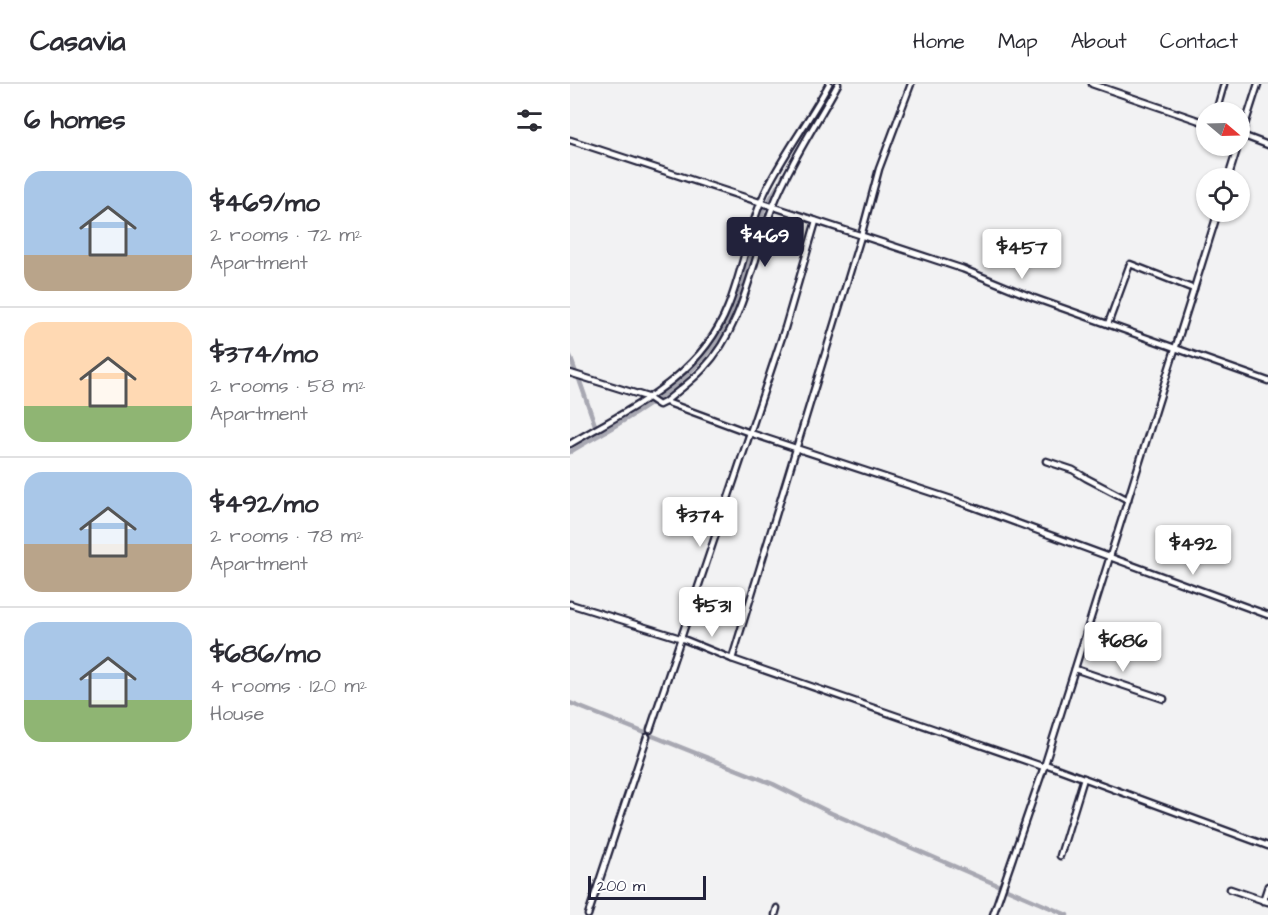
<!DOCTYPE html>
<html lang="en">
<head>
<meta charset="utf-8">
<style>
  body { margin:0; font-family:"Architects Daughter",sans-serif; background:#f2f2f3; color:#2b2b33; height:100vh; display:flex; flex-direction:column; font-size:22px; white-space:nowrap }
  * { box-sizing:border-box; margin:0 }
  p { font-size:20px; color:#7c7c81 }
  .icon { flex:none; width:33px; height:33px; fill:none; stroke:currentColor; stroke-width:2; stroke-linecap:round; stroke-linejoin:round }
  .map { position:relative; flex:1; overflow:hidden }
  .side { display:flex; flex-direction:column; background:#fff; width:570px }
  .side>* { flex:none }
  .needle { width:39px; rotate:109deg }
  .fabs { position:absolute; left:626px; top:18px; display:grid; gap:12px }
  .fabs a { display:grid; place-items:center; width:54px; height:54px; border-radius:50%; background:#fff; box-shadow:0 2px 4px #0004; font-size:30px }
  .scale { position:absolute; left:18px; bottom:15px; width:118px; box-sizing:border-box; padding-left:6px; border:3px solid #22223b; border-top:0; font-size:16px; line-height:21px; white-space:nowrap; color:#22223b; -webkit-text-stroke:4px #fff; paint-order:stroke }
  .price { position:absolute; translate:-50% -51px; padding:0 14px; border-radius:6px; background:#fff; color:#222; font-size:20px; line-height:39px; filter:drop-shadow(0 2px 3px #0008) }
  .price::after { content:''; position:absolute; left:50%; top:36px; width:18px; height:14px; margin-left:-9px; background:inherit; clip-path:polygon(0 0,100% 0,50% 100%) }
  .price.active { background:#22223b; color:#fff }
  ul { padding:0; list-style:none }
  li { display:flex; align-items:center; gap:18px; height:150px; padding:0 24px }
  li+li { border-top:2px solid #e1e1e2 }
  li span { display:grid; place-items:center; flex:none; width:168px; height:120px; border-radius:18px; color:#555 }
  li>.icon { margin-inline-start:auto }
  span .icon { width:72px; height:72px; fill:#fffc; stroke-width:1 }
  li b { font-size:26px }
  h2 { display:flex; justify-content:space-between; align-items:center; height:72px; padding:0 24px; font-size:26px }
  header { display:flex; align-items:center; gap:36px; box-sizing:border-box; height:84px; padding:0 30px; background:#fff; border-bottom:2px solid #e1e1e2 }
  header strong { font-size:28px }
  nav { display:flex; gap:33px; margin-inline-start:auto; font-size:21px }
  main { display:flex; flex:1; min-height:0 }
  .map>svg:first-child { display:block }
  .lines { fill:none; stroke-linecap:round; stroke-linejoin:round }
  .canal { stroke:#a8a8b2; stroke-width:4.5 }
  .street-casing { stroke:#22223b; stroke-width:9 }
  .street { stroke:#fff; stroke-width:4.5 }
</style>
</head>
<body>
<header>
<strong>Casavia</strong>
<nav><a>Home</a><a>Map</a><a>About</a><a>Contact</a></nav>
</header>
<main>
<section class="side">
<h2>6 homes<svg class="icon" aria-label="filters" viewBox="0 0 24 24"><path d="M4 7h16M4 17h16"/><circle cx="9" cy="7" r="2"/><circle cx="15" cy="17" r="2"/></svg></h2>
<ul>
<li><span style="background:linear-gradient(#a9c7e8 70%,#b9a48a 0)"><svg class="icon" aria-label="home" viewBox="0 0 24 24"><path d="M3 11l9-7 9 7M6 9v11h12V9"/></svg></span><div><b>$469/mo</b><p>2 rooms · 72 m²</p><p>Apartment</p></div></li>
<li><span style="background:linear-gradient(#ffd9b3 70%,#8fb573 0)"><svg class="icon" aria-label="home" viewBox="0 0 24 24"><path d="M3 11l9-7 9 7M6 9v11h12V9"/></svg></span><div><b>$374/mo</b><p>2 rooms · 58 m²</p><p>Apartment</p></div></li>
<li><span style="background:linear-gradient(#a9c7e8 60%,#b9a48a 0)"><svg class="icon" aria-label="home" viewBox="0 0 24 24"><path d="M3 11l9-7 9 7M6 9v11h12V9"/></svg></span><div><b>$492/mo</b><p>2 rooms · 78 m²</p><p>Apartment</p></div></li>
<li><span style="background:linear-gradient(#a9c7e8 65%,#8fb573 0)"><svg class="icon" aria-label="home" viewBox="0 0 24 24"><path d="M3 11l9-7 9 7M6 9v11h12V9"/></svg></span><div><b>$686/mo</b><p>4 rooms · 120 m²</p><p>House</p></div></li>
</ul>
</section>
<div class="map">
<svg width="698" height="831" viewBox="0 0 698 831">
  <rect width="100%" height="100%" fill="#f2f2f3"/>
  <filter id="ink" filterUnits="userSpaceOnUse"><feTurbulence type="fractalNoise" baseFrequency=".0167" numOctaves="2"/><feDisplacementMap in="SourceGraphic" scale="12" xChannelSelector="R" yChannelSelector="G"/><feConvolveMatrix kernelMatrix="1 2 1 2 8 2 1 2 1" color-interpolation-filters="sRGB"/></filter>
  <g filter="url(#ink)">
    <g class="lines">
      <g class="canal">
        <polyline points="236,52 265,0"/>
        <polyline points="199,117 229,65"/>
        <polyline points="0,272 6,289"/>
        <polyline points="9,295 25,341"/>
        <path d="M0 368C62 331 135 297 163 225 176 193 184 157 194 124"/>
        <polyline points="0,619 203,700 261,729 497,831"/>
      </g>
      <defs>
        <g id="street">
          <polyline points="341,0 309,85 291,152 162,575 474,683 478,681 698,762"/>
          <polyline points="522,0 636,39"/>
          <polyline points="646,28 654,0"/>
          <polyline points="669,50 698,61"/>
          <polyline points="0,56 393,185 464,214 698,297"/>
          <polyline points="669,59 688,0"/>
          <polyline points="658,94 668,62"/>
          <polyline points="538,240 560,180 624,205"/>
          <path d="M0 289 77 313 89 321 95 318C108 307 122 297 133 285 175 241 182 176 203 122 220 79 246 40 268 0"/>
          <polyline points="96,318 180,349 215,244 246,137"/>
          <path d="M0 360C62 323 130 294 158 223 174 184 179 139 198 102 216 67 240 35 259 0"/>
          <polyline points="476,377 503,386 516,394 558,416"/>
          <polyline points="0,520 113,555 162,575"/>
          <polyline points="505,585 594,615"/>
          <polyline points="80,646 180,349 387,417 698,531"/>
          <polyline points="490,772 514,694"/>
          <polyline points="660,805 698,818"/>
          <polyline points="693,817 698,802"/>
          <polyline points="18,831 77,653"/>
          <polyline points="205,831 207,824"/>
          <polyline points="423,831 475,680 648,128"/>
        </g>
      </defs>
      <use href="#street" class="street-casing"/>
      <use href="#street" class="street"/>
    </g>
  </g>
</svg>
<div class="fabs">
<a><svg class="needle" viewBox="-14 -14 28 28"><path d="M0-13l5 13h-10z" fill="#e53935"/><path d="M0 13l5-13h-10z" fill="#7c7c81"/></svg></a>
<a><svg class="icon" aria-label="locate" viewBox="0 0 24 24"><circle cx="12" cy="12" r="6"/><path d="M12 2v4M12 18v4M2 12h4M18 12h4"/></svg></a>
</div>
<div class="scale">200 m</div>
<b class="price active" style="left:195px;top:184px">$469</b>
<b class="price" style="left:452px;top:196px">$457</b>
<b class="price" style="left:130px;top:464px">$374</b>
<b class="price" style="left:623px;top:492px">$492</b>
<b class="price" style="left:142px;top:554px">$531</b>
<b class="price" style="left:553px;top:589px">$686</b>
</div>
</main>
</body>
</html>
